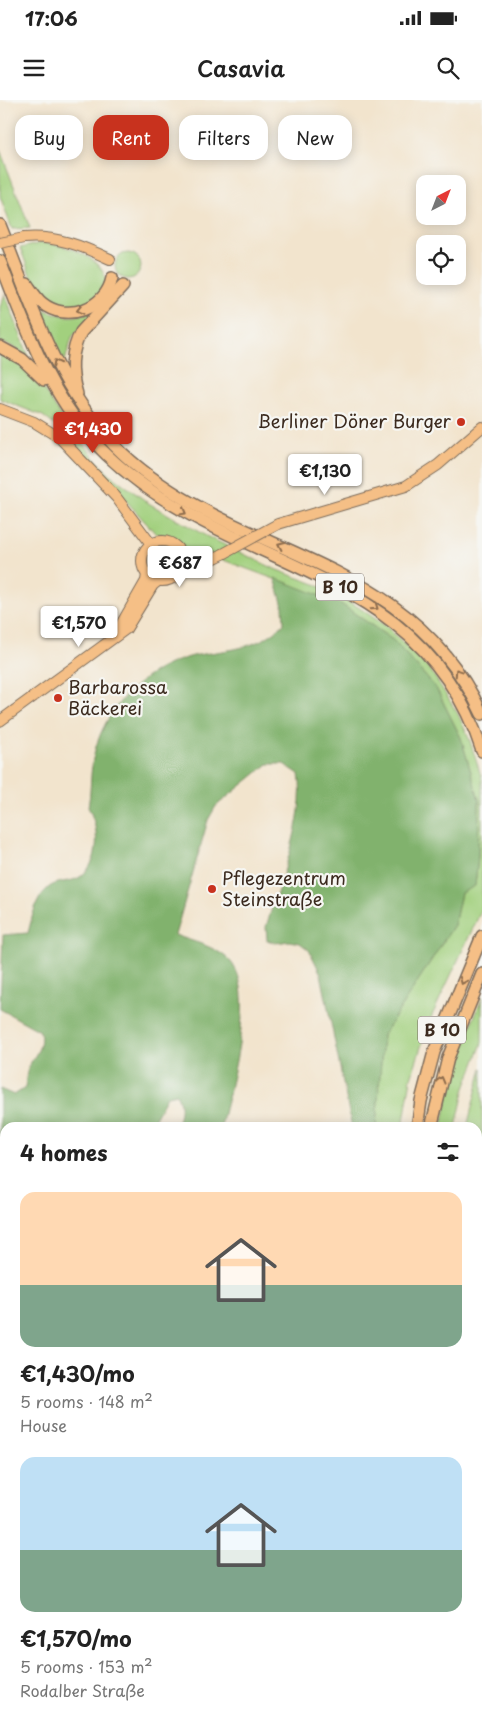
<!DOCTYPE html>
<html lang="en">
<head>
<meta charset="utf-8">
<style>
  body { margin:0; font-family:"Playpen Sans",sans-serif; background:#f6f6f6; color:#222; height:100vh; display:flex; flex-direction:column; font-size:19px; white-space:nowrap }
  * { box-sizing:border-box; margin:0 }
  p { font-size:16px; color:#767676 }
  .icon { flex:none; width:28px; height:28px; fill:none; stroke:currentColor; stroke-width:2; stroke-linecap:round; stroke-linejoin:round }
  .map { position:relative; flex:1; overflow:hidden }
  .sheet { position:absolute; left:0px; top:1022px; width:482px; height:601px; display:flex; flex-direction:column; background:#fff; border-radius:15px 15px 0 0; box-shadow:0 2px 12px #0003 }
  .sheet>* { flex:none }
  .banner { position:absolute; left:15px; top:15px; width:452px; height:45px; display:flex; gap:10px }
  .needle { width:32px; rotate:42deg }
  .fabs { position:absolute; left:416px; top:75px; display:grid; gap:10px }
  .fabs a { display:grid; place-items:center; width:50px; height:50px; border-radius:10px; background:#fff; box-shadow:0 2px 12px #0003; font-size:25px }
  .price { position:absolute; translate:-50% -42px; padding:0 11px; border-radius:5px; background:#fff; color:#222; font-size:16px; line-height:32px; filter:drop-shadow(0 1px 2px #0008) }
  .price::after { content:''; position:absolute; left:50%; top:30px; width:15px; height:11px; margin-left:-8px; background:inherit; clip-path:polygon(0 0,100% 0,50% 100%) }
  .price.on { background:#c8321e; color:#fff }
  ul { padding:0; list-style:none }
  li { display:grid; align-content:center; gap:10px; height:265px; padding:0 20px }
  li span { display:grid; place-items:center; height:155px; border-radius:15px; color:#555 }
  li>.icon { margin-inline-start:auto }
  span .icon { width:90px; height:90px; fill:#fffc; stroke-width:1 }
  li b { font-size:21px }
  h2 { display:flex; justify-content:space-between; align-items:center; height:60px; padding:0 20px; font-size:21px }
  .pill { padding:0 18px; border-radius:15px; background:#fff; box-shadow:0 2px 12px #0003; font-size:18px; line-height:45px }
  .pill.on { background:#c8321e; color:#fff }
  .status { display:flex; justify-content:space-between; align-items:center; height:35px; padding:0 25px; background:#fff; direction:ltr }
  .status svg { height:14px; fill:currentColor }
  header { display:flex; justify-content:space-between; align-items:center; height:65px; padding:0 20px; background:#fff; font-size:22px; font-weight:600 }
  .map>svg:first-child { display:block }
  .green { fill:#a2d07e; stroke:#6e7d4e }
  .forest { fill:#81b26d; stroke:#5e6e46 }
  .water { fill:#57c1d2; stroke:#497678 }
  .lines { fill:none; stroke-linecap:round; stroke-linejoin:round }
  .minor-casing { stroke:#7b6b5b; stroke-width:10 }
  .major-casing { stroke:#7b6b5b; stroke-width:12 }
  .highway-casing { stroke:#7b6b5b; stroke-width:14 }
  .minor { stroke:#fff; stroke-width:8 }
  .major { stroke:#f5bf86; stroke-width:10 }
  .highway { stroke:#f5bf86; stroke-width:11 }
  .major-bridge-casing { stroke:#7b6b5b; stroke-width:12; stroke-linecap:butt }
  .major-bridge { stroke:#f5bf86; stroke-width:10 }
  .oneway { stroke:#8f6d4d }
  .poi-dot { fill:#c8321e; stroke:#f6f6f2; stroke-width:2 }
  .labels { text-anchor:middle; stroke-width:4.5; stroke-linejoin:round; paint-order:stroke }
  .shield { fill:#f6f6f2; stroke:#73675e; stroke-width:1 }
  .shield-label { font-size:16px; font-weight:bold; fill:#3b2a1e }
  .poi-label { font-size:18px; fill:#3b2a1e; stroke:#f6f6f2; text-anchor:start }
</style>
</head>
<body>
<div class="status"><b>17:06</b><svg viewBox="0 0 49 12"><path d="M0 12V9h3v3zM5 12V6h3v6zM10 12V3h3v9zM15 12V0h3v12zM26 1h20v11H26zM47 4h2v5h-2z"/></svg></div>
<header><svg class="icon" aria-label="menu" viewBox="0 0 24 24"><path d="M4 6h16M4 12h16M4 18h16"/></svg>Casavia<svg class="icon" aria-label="search" viewBox="0 0 24 24"><circle cx="10" cy="10" r="6"/><path d="M15 15l6 6"/></svg></header>
<div class="map">
<svg width="482" height="1623" viewBox="0 0 482 1623">
  <rect width="100%" height="100%" fill="#f6f6f2"/>
  <filter id="ink" filterUnits="userSpaceOnUse"><feTurbulence type="fractalNoise" baseFrequency=".02" numOctaves="2"/><feDisplacementMap in="SourceGraphic" scale="10" xChannelSelector="R" yChannelSelector="G"/><feConvolveMatrix kernelMatrix="1 2 1 2 8 2 1 2 1" color-interpolation-filters="sRGB"/></filter>
  <filter id="wash" filterUnits="userSpaceOnUse"><feTurbulence type="fractalNoise" baseFrequency=".0096" numOctaves="4" result="noise"/><feDisplacementMap in="SourceGraphic" scale="20" xChannelSelector="R" yChannelSelector="G"/><feGaussianBlur stdDeviation="1.12" result="paint"/><feColorMatrix in="noise" values="0 0 0 0 0 0 0 0 0 0 0 0 0 0 0 0 0 1.4 0 .05"/><feComposite in="paint" operator="in"/></filter>
  <g filter="url(#wash)">
    <rect width="100%" height="100%" fill="#f2e4cd"/>
    <g class="green">
      <polygon points="0,50 30,128 12,129 0,96"/>
      <path d="M41 143C64 144 99 155 106 179 99 209 56 217 38 191 30 179 26 161 20 148Z"/>
      <circle cx="128" cy="166" r="13"/>
      <polygon points="5,194 29,257 14,247 0,242 0,207"/>
      <path d="M99 207 72 237 64 264 41 209C69 217 72 221 99 207Z"/>
      <path d="M0 252 33 273 67 325 108 373 150 404 206 436 277 470 315 484 358 507 386 526 430 569 458 614 470 641 482 679V809L429 922 411 978 403 1027H376L383 935 454 825 461 793 475 785 478 756 479 700 461 638 436 588 394 541 341 504 210 455C203 455 192 456 186 451 176 442 172 433 156 434L67 335 43 316 0 299Z"/>
      <circle cx="162" cy="461" r="14"/>
      <polygon points="482,897 482,943 464,991 456,1027 442,1027 452,975"/>
      <polygon points="482,968 482,1185 478,1168 478,1028 467,1027"/>
      <polygon points="478,1198 482,1209 482,1252 478,1243"/>
      <polygon points="0,1214 5,1216 5,1358 0,1359"/>
    </g>
    <g class="forest">
      <path d="M275 478 341 504 394 541 436 588 461 638 479 700 478 756 475 786 461 793 454 825 383 935 376 1027H352L321 874 309 850 300 843 289 841 276 843 267 840 266 827C279 784 307 717 299 674L284 664H268L216 706 208 720 175 835C193 842 212 845 227 858 261 887 229 988 221 1027H176C180 1017 183 1004 176 994L167 996 150 1027 5 1028V1076L0 1071V989L14 995 25 988C26 980 26 971 30 964 37 952 43 946 40 931L0 909 3 835 28 833C32 818 35 799 48 788 57 780 71 783 80 777 102 761 99 727 88 707 91 693 90 679 92 665 100 608 147 563 203 554 236 549 258 548 284 524L283 506Z"/>
      <polygon points="0,1167 5,1168 5,1202 0,1200"/>
      <polygon points="5,1371 5,1438 0,1438 0,1373"/>
      <polygon points="478,1441 482,1448 482,1623 478,1619"/>
      <polygon points="0,1500 5,1500 5,1559 0,1558"/>
      <polygon points="323,1619 404,1619 406,1623 322,1623"/>
    </g>
    <polygon class="water" points="5,1400 5,1429 0,1429 0,1401"/>
  </g>
  <g filter="url(#ink)">
    <g class="lines">
      <defs>
        <g id="minor">
          <polyline points="0,1208 5,1210"/>
          <polyline points="0,1367 5,1366"/>
          <polyline points="0,1443 5,1443"/>
          <polyline points="469,1619 471,1623"/>
        </g>
        <g id="major">
          <path d="M24 138C55 135 82 146 110 159"/>
          <polyline points="0,309 34,322 60,338 116,397 151,444"/>
          <polyline points="278,424 406,386 438,365 482,327"/>
          <circle cx="162" cy="461" r="20"/>
          <polyline points="182,463 209,461 223,454"/>
          <polyline points="119,528 146,481 147,474"/>
          <polyline points="0,621 126,529 153,485 158,481"/>
        </g>
        <g id="highway">
          <path d="M0 125C31 203 54 283 114 345 228 461 405 447 482 614"/>
          <path d="M0 161C27 231 51 302 107 355 231 474 422 462 482 651"/>
          <path d="M27 184C32 191 36 198 42 203 66 223 106 209 112 178"/>
          <polyline points="0,247 22,259 44,280"/>
          <path d="M77 294C70 272 70 252 81 232L123 186"/>
          <polyline points="417,1028 421,1001 434,952 482,836"/>
          <polyline points="431,1028 448,958 482,874"/>
          <polyline points="478,1263 482,1272"/>
          <polyline points="478,1285 482,1292"/>
        </g>
      </defs>
      <use href="#minor" class="minor-casing"/>
      <use href="#major" class="major-casing"/>
      <use href="#highway" class="highway-casing"/>
      <use href="#minor" class="minor"/>
      <use href="#major" class="major"/>
      <use href="#highway" class="highway"/>
      <defs>
        <g id="major-bridge">
          <polyline points="0,143 24,138"/>
          <polyline points="223,454 278,424"/>
        </g>
      </defs>
      <use href="#major-bridge" class="major-bridge-casing"/>
      <use href="#major-bridge" class="major-bridge"/>
    </g>
    <defs><path id="oneway-chevron" d="M-2-3.5L2.5 0L-2 3.5" fill="none" stroke-width="1.6" stroke-linecap="round" stroke-linejoin="round" transform="scale(1.25)"/></defs>
    <g class="oneway">
      <use href="#oneway-chevron" transform="translate(80 210) rotate(167)"/>
      <use href="#oneway-chevron" transform="translate(56 263) rotate(-117)"/>
      <use href="#oneway-chevron" transform="translate(183 412) rotate(29)"/>
      <use href="#oneway-chevron" transform="translate(281 445) rotate(-155)"/>
      <use href="#oneway-chevron" transform="translate(375 507) rotate(35)"/>
      <use href="#oneway-chevron" transform="translate(458 572) rotate(-124)"/>
      <use href="#oneway-chevron" transform="translate(463 881) rotate(114)"/>
      <use href="#oneway-chevron" transform="translate(441 980) rotate(-75)"/>
    </g>
  </g>
  <g class="poi-dot">
    <circle cx="461" cy="322" r="5"/>
    <circle cx="58" cy="598" r="5"/>
    <circle cx="212" cy="789" r="5"/>
  </g>
  <g class="labels">
    <g class="shield">
      <rect x="316" y="473.5" width="48" height="27" rx="4"/>
      <rect x="418" y="916.5" width="48" height="27" rx="4"/>
    </g>
    <g class="shield-label">
      <text x="340" y="493">B 10</text>
      <text x="442" y="936">B 10</text>
    </g>
    <g class="poi-label">
      <text x="451" y="328" text-anchor="end">Berliner Döner Burger</text>
      <text x="68" y="594">Barbarossa<tspan x="68" dy="21">Bäckerei</tspan></text>
      <text x="222" y="785">Pflegezentrum<tspan x="222" dy="21">Steinstraße</tspan></text>
    </g>
  </g>
</svg>
<div class="fabs">
<a><svg class="needle" viewBox="-14 -14 28 28"><path d="M0-13l5 13h-10z" fill="#e53935"/><path d="M0 13l5-13h-10z" fill="#767676"/></svg></a>
<a><svg class="icon" aria-label="locate" viewBox="0 0 24 24"><circle cx="12" cy="12" r="6"/><path d="M12 2v4M12 18v4M2 12h4M18 12h4"/></svg></a>
</div>
<b class="price on" style="left:93px;top:354px">€1,430</b>
<b class="price" style="left:325px;top:396px">€1,130</b>
<b class="price" style="left:180px;top:488px">€687</b>
<b class="price" style="left:79px;top:548px">€1,570</b>
<div class="banner">
<a class="pill">Buy</a>
<a class="pill on">Rent</a>
<a class="pill">Filters</a>
<a class="pill">New</a>
</div>
<section class="sheet">
<h2>4 homes<svg class="icon" aria-label="filters" viewBox="0 0 24 24"><path d="M4 7h16M4 17h16"/><circle cx="9" cy="7" r="2"/><circle cx="15" cy="17" r="2"/></svg></h2>
<ul>
<li><span style="background:linear-gradient(#ffd9b3 60%,#7fa58c 0)"><svg class="icon" aria-label="home" viewBox="0 0 24 24"><path d="M3 11l9-7 9 7M6 9v11h12V9"/></svg></span><div><b>€1,430/mo</b><p>5 rooms · 148 m²</p><p>House</p></div></li>
<li><span style="background:linear-gradient(#bfe0f5 60%,#7fa58c 0)"><svg class="icon" aria-label="home" viewBox="0 0 24 24"><path d="M3 11l9-7 9 7M6 9v11h12V9"/></svg></span><div><b>€1,570/mo</b><p>5 rooms · 153 m²</p><p>Rodalber Straße</p></div></li>
</ul>
</section>
</div>
</body>
</html>
